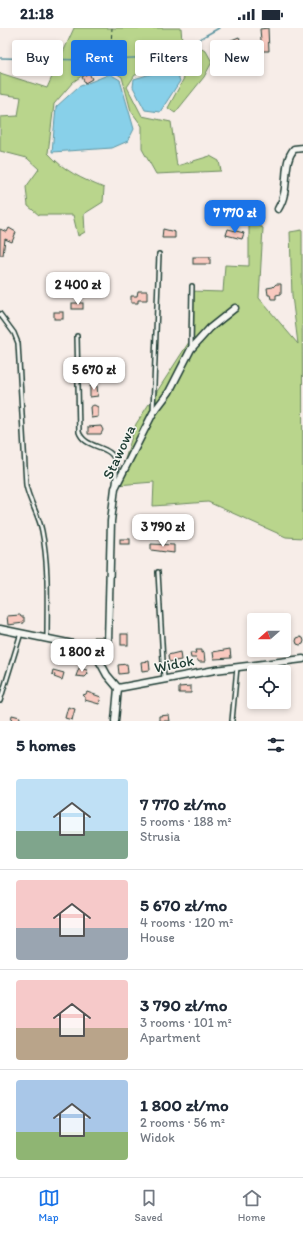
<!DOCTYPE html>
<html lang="en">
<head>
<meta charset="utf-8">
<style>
  body { margin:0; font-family:Itim,sans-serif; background:#f6f6f7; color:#1f2937; height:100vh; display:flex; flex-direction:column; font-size:15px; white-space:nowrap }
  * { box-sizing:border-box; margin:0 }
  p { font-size:13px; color:#747a83 }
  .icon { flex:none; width:22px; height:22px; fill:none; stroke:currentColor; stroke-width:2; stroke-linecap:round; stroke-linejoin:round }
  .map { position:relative; height:693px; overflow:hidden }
  .panel { display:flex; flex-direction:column; background:#fff; flex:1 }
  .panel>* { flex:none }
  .top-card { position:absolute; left:12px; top:12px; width:279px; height:36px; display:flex; gap:8px }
  .needle { width:26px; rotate:249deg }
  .controls { position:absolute; left:247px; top:585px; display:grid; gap:8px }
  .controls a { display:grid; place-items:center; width:44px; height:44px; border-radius:4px; background:#fff; box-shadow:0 2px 6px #0003; font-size:20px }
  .price { position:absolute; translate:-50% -34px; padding:0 9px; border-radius:8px; background:#fff; color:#222; font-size:13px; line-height:26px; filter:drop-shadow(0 1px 2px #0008) }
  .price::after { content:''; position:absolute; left:50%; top:24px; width:12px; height:9px; margin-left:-6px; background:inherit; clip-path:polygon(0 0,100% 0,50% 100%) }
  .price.active { background:#1a73e8; color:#fff }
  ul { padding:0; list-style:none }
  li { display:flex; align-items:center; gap:12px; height:100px; padding:0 16px }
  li+li { border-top:1px solid #e0e1e3 }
  li span { display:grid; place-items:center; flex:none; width:112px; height:80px; border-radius:4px; color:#555 }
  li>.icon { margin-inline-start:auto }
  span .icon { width:48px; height:48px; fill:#fffc; stroke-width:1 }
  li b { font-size:17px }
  h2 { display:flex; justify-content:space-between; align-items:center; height:48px; padding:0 16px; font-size:17px }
  .pill { padding:0 14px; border-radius:4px; background:#fff; box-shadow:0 2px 6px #0003; font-size:14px; line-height:36px }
  .pill.active { background:#1a73e8; color:#fff }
  .status { display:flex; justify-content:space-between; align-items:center; height:28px; padding:0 20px; background:#fff; direction:ltr }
  .status svg { height:11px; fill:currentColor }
  .tabs { display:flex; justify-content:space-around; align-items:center; height:56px; border-top:1px solid #e0e1e3; background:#fff; font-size:11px; color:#747a83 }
  .tabs a { display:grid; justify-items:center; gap:2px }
  .tabs .active { color:#1a73e8 }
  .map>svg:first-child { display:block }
  .green { fill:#b9d58c; stroke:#6c8960 }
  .water { fill:#88d0e9; stroke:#5e95a1 }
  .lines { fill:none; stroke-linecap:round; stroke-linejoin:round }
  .stream { stroke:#5e95a1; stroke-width:1.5 }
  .building { fill:#f9c9bf; stroke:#1f3d34 }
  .service-casing { stroke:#1f3d34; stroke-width:6 }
  .minor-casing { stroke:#1f3d34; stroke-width:9 }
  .path { stroke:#1f3d34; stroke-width:1; stroke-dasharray:4 3; stroke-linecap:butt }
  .service { stroke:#f6f6f2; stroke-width:3 }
  .minor { stroke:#f6f6f2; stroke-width:6 }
  .labels { text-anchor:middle; stroke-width:3; stroke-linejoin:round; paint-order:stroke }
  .street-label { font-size:15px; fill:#1f3d34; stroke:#f6f6f2 }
</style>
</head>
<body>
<div class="status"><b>21:18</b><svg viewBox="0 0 49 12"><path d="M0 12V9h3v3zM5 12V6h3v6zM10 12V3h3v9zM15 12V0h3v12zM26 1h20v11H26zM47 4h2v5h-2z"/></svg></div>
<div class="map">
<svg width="303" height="693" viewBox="0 0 303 693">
  <rect width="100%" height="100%" fill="#f7ede8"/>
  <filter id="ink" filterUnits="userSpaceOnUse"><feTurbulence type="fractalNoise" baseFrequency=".025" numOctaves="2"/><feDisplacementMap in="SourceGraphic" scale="8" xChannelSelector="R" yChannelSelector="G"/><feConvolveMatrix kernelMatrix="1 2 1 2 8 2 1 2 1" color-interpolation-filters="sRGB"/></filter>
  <g filter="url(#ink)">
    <g class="green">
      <path d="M74 0H181L182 13 206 23 212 34 204 49 175 85 168 80 184 50 176 40H164L135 47 127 59 142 88 171 94 177 138 210 128 219 133 221 143 156 146 142 121V98L131 83 122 49 111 42H90L73 54 54 76 48 125C64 143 82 151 104 160L103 174 84 186 85 204 78 208 73 187H39L28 178 26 159 39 141 27 130 0 123V89L18 88 21 69 0 66V45L47 60Z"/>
      <polygon points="249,193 263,200 259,270 298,316 292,268 290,204 302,202 303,510 286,509 208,474 153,478 154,454 117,457 136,396 189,314 190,263 223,264 225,237 249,238"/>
    </g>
    <g class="water">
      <polygon points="164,42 176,42 180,53 160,84 145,82 133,59 134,51"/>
      <polygon points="110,46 120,52 134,101 128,113 112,120 52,124 56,79 78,59"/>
    </g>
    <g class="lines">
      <polyline class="stream" points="0,30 85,32 156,29 194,14 219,0"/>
    </g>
    <g class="building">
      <polygon points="268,0 269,23 262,23 260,1"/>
      <polygon points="239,9 245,23 248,22 250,27 240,31 236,20 223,26 219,17"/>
      <polygon points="89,45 92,51 85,55 82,49"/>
      <polygon points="225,188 231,189 231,194 225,194"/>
      <polygon points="9,200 16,204 12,214 5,211 3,227 0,227 0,201 7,204"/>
      <polygon points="163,201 175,204 175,210 162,210"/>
      <polygon points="228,201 244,205 242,211 226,207"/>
      <rect x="193" y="229" width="17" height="7"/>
      <polygon points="276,256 281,256 281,266 276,267 276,271 271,271 270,267 268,267 267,260 273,259"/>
      <polygon points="138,263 147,263 147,272 138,272 138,275 131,275 131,268 137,268"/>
      <rect x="72" y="275" width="11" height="6"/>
      <rect x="54" y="284" width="9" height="7"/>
      <polygon points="90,358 97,358 98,368 90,369"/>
      <polygon points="94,377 98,379 98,389 91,390 90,379"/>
      <polygon points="101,398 103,402 101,406 88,406 88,399"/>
      <rect x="120" y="511" width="10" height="5"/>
      <polygon points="151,516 174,517 174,525 151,522"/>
      <polygon points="20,587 21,589 24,589 24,595 8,597 7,588"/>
      <rect x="121" y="606" width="7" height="11"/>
      <circle cx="300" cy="613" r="4"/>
      <polygon points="94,609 103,609 102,617 94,616"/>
      <polygon points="230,621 231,630 214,631 213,624"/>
      <polygon points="195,622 201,622 201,625 204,624 205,634 199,634 196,630 191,630 190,625 196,625"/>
      <polygon points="180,624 181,632 169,634 168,627"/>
      <polygon points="149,633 150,642 142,643 141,634"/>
      <polygon points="127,636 128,645 119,646 118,637"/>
      <polygon points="79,640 87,642 88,646 85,649 76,648"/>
      <polygon points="53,642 64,645 62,652 54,649 55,647 52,646"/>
      <polygon points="191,658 191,665 179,665 179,659"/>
      <polygon points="87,664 101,669 99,676 85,672 85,669 83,667 86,666"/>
      <polygon points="68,679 75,681 72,692 65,690"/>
      <polygon points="12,687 20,689 19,693 11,693"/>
      <polygon points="169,687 170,693 159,693 159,688"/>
    </g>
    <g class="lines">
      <defs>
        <g id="service">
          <path d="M0 286 14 305 18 315 26 457C29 473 39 487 42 503 49 538 47 575 47 611"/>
          <path d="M77 308 79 404C85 422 114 416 116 436 117 442 116 449 115 456"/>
          <polyline points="191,319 192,258"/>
          <polyline points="153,383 159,226"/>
          <polyline points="158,544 164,651"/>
          <polyline points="0,673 21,605"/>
          <polyline points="232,693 237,639"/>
        </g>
        <g id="minor">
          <path d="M278 181C291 161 281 136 294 121L303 120"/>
          <polyline points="0,601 73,616 90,623 100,634 107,647 118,660"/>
          <polyline points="100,634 105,627 108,614 111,493 115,460 153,385 169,364 191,321 210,300 235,280"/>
          <polyline points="118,660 215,642 303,631"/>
          <polyline points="115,693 118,660"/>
        </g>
      </defs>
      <use href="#service" class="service-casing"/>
      <use href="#minor" class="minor-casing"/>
      <polyline class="path" points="111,17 112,0"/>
      <use href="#service" class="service"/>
      <use href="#minor" class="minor"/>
    </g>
  </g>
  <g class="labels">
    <g class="street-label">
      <text transform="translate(119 424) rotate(-65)" y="5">Stawowa</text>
      <text transform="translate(174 636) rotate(-11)" y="5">Widok</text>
    </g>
  </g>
</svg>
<div class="controls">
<a><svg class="needle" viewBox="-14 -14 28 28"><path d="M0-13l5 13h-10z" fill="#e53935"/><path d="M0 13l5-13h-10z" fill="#747a83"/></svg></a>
<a><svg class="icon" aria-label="locate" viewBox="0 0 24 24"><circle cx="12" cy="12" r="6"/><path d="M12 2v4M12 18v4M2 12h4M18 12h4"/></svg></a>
</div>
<b class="price active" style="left:235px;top:206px">7 770 zł</b>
<b class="price" style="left:78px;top:278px">2 400 zł</b>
<b class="price" style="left:94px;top:363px">5 670 zł</b>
<b class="price" style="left:163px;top:520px">3 790 zł</b>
<b class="price" style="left:82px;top:645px">1 800 zł</b>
<div class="top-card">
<a class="pill">Buy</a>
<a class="pill active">Rent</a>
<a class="pill">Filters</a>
<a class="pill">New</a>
</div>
</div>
<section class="panel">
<h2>5 homes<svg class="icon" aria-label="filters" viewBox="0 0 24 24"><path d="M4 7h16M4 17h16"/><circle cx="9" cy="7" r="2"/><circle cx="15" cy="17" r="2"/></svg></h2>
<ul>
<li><span style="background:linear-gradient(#bfe0f5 65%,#7fa58c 0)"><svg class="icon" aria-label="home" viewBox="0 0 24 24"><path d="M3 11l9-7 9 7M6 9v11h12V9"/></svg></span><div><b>7 770 zł/mo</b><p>5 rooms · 188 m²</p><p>Strusia</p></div></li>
<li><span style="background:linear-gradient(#f6c9c9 60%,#9aa5b1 0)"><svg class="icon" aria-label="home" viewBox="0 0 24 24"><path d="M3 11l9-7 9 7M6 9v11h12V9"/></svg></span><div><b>5 670 zł/mo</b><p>4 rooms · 120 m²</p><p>House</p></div></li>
<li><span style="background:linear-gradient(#f6c9c9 60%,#b9a48a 0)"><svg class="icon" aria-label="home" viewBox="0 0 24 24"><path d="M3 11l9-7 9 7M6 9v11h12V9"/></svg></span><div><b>3 790 zł/mo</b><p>3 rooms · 101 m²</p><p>Apartment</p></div></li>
<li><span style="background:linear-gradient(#a9c7e8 65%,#8fb573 0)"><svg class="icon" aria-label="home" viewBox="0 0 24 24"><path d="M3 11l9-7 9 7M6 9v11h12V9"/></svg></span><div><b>1 800 zł/mo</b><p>2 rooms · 56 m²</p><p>Widok</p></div></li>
</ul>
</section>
<nav class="tabs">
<a class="active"><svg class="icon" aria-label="map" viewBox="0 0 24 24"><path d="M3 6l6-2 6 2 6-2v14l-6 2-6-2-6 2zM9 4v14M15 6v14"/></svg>Map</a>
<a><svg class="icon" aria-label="saved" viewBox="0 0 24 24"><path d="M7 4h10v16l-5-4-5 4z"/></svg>Saved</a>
<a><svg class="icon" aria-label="home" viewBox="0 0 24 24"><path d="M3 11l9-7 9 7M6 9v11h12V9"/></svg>Home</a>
</nav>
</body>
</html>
